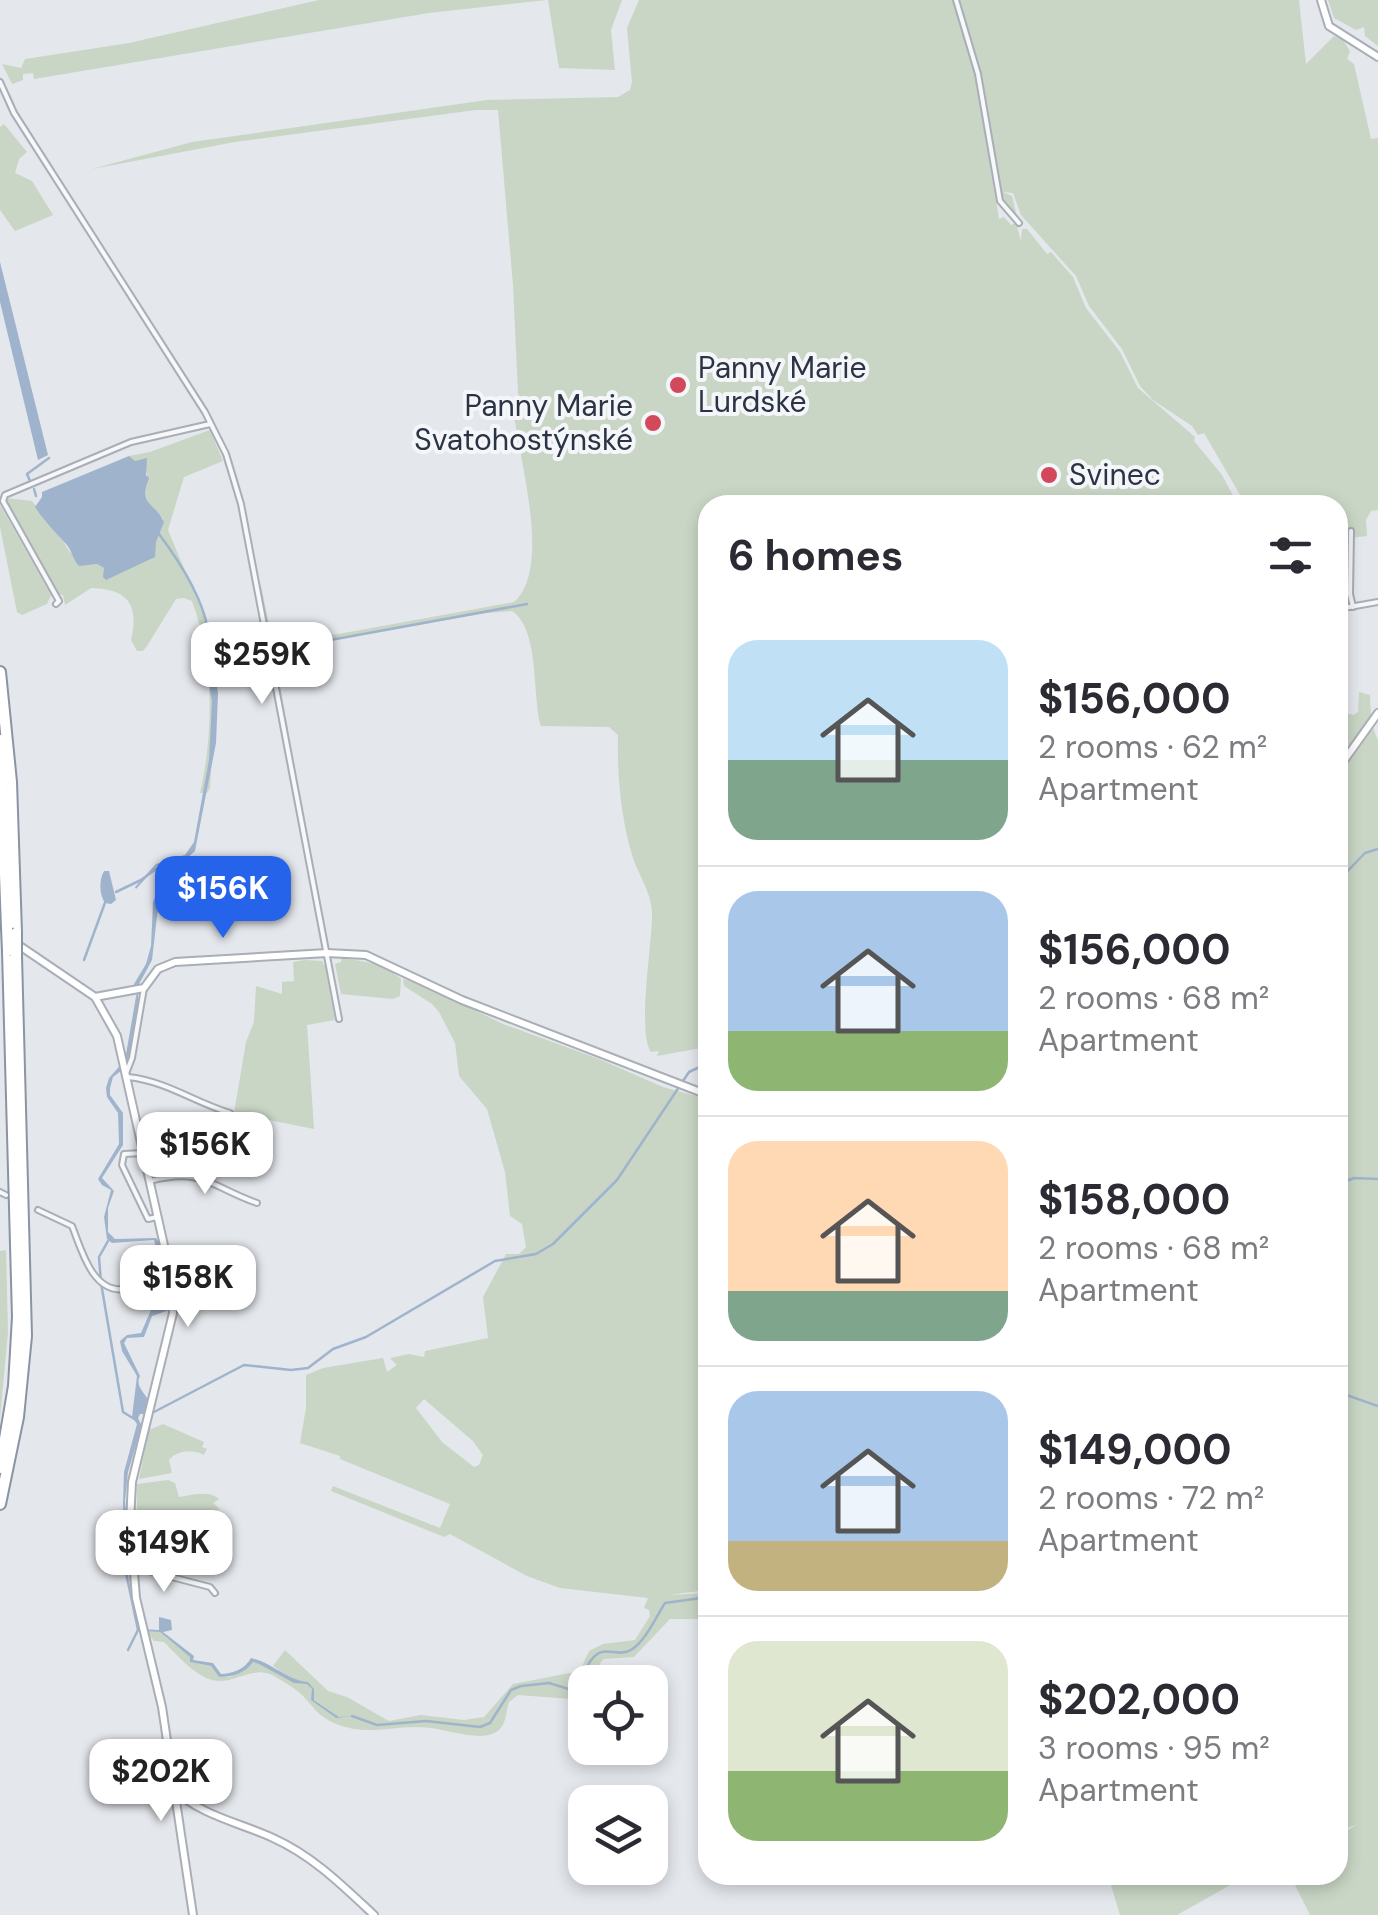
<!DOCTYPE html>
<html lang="en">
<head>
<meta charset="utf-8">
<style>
  body { margin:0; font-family:"DM Sans",sans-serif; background:#f2f2f3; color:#2b2b33; height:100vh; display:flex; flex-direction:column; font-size:38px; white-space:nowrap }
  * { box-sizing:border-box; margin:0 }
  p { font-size:32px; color:#7c7c81 }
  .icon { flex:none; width:55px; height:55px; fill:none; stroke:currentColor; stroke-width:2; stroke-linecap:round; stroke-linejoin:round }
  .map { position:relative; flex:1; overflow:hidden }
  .side { position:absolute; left:698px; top:495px; width:650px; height:1390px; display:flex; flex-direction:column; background:#fff; border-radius:30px; box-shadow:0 5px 15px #0003 }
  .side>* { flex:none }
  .controls { position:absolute; left:568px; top:1665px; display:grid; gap:20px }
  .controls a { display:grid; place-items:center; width:100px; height:100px; border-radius:20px; background:#fff; box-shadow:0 5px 15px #0003; font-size:50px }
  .price { position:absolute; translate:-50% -85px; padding:0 22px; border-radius:20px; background:#fff; color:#222; font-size:32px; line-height:65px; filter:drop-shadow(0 2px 5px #0008) }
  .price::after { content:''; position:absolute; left:50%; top:60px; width:30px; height:22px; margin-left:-15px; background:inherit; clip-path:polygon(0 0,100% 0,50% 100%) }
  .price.on { background:#2563eb; color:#fff }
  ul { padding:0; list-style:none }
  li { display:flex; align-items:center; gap:30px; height:250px; padding:0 30px }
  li+li { border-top:2px solid #e1e1e2 }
  li span { display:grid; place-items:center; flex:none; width:280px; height:200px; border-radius:30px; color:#555 }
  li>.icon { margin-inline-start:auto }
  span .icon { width:120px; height:120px; fill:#fffc; stroke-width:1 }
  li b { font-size:42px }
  h2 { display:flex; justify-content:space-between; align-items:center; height:120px; padding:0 30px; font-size:42px }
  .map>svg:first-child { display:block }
  .green { fill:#c9d6c5; fill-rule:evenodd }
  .water { fill:#9fb4cc }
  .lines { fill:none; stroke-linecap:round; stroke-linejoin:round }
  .stream { stroke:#9fb4cc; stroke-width:2.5 }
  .street-casing { stroke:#a9aeb7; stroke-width:8 }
  .secondary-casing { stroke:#a9aeb7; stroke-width:10 }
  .highway-casing { stroke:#8b94a3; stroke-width:14 }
  .street { stroke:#f7f8fa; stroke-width:4 }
  .secondary { stroke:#fff; stroke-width:6 }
  .highway { stroke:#fff; stroke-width:10 }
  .highway-bridge-casing { stroke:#8b94a3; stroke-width:14; stroke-linecap:butt }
  .highway-bridge { stroke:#fff; stroke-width:10 }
  .poi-dot { fill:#d1495b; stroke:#f4f6f9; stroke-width:4 }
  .labels { text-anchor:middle; stroke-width:8; stroke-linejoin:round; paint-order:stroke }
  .poi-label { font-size:30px; fill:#2b3445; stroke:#f4f6f9; text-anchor:start }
</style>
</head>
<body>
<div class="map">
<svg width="1378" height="1915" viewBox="0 0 1378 1915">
  <rect width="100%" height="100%" fill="#e4e7ec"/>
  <g class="green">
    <polygon points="319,0 546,0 429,13 34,79 33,73 23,74 23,80 12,84 2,64 21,68 25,59 129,43"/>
    <polygon points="548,0 622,0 611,30 615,70 559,68"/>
    <path d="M639 0H955L972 59 999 219 1004 217 1011 225 1016 223 1021 241 1022 229H1027L1047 254 1051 252 1073 277 1086 308 1120 352 1138 388 1195 437 1194 441 1222 475 1238 505H708L707 1047 657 1056 659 1051 651 1052C637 1032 652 946 652 916 653 895 639 876 633 858 621 820 617 775 618 735L609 727 541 726C532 697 540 629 512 611L487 613 301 645C290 649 279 651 276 664L288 729 286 731 260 595 261 586 272 638 278 645 514 602C551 570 521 465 515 421L510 415 487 414 489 410 513 405 521 400 518 393 513 285 498 110H476L235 142 92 169 192 142 487 100 618 97 630 90 632 82 627 28Z"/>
    <polygon points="958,0 1299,0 1306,64 1334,36 1343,40 1350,51 1347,59 1354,64 1371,139 1378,138 1378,510 1371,511 1366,520 1367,536 1349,538 1347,521 1338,524 1338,505 1246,505 1204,433 1198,435 1192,426 1153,400 1140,386 1122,349 1089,306 1076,276 1021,215 1013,193 1003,192 1012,196 1017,217 1003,206 980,75"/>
    <polygon points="1328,0 1378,0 1378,46 1365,36 1364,27 1356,30 1334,18"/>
    <polygon points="4,124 27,152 19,159 15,173 32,181 53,215 15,231 0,210 0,127"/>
    <path d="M210 430 223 461 184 477 168 530 219 652 210 788 207 793H200C214 732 214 660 192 601L184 598 176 599 147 646 143 651H137L131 640C139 605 129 589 91 588L65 605 63 595 58 594 5 502 6 498 32 501 55 529 70 552 86 564H97L104 568C131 555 159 550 163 518 142 501 146 498 147 473L129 456 150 452Z"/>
    <polygon points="0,505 51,595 47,604 22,615 17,612 0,527"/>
    <polygon points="1359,692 1370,695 1371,720 1338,766 1338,711 1353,715 1358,712"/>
    <polygon points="1372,725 1378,741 1378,1915 1310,1915 1290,1875 1338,1875 1338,1837 1356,1825 1338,1830 1338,772"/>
    <path d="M341 958C365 961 384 964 401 979L400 996 393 999 341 994 335 964 341 962Z"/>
    <polygon points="305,960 322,961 325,966 335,1020 307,1025 314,1129 234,1113 246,1042 254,1022 256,986 282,994 282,982 294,981 293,962"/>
    <path d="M403 979 419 983 503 1024 599 1059 663 1087 707 1099V1590L669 1595 707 1593V1619H670L634 1657 603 1659 598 1667 602 1682H585V1700L518 1695 509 1702C505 1714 507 1729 492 1734 476 1740 447 1730 431 1728 395 1723 369 1739 332 1722 317 1715 314 1707 304 1697 297 1689 281 1680 272 1675 253 1665 232 1686 212 1680 194 1675 177 1655 164 1642L154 1641 147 1632H160L190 1657V1662L211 1666 219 1677H230L253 1662C273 1667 287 1683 307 1683L312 1689V1700L336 1718 339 1717 313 1699 314 1689 308 1682 294 1681 273 1666 285 1650 328 1691 347 1697 389 1721 421 1715 464 1720 484 1717 513 1684 580 1671 589 1651 603 1644 635 1640 650 1616 649 1610 644 1608 648 1598 560 1588 527 1576 450 1534 444 1537 331 1491 333 1486 440 1528 450 1504 340 1459V1456L300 1443 306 1408V1375L323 1368 383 1358 387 1372 397 1365 390 1358 409 1354 424 1357 425 1351 488 1338 483 1297 506 1254H519L526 1247 522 1224 510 1216 505 1172 487 1109 459 1076 455 1043 439 1012 432 1004 404 986ZM424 1399 473 1441 483 1455 479 1465 474 1467 442 1442 416 1408Z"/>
    <polygon points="6,1250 8,1332 0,1418 0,1251"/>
    <path d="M163 1424 204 1442 202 1447 207 1449 204 1455C193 1449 177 1450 169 1460L172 1473 139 1479 149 1430Z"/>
    <path d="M168 1480 175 1483 179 1497C193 1495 208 1490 219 1499L213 1503 220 1509 165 1528 137 1527V1484Z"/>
    <polygon points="1108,1875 1248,1875 1177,1915 1120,1915"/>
  </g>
  <g class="water">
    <polygon points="0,262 48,455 38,460 0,302"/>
    <path d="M129 456 135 461 147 458 146 475 149 478C138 506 155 502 164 522L156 542 155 557 106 580 103 577 104 568 97 564 79 566C73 560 72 551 67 545 57 534 44 521 35 507L42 497V492Z"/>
    <path d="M214 662 218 694 216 743 195 851 175 869 159 899 152 960 138 986V1015L130 1059 126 1067 113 1077 110 1088V1095L123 1113V1145L102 1178 114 1191 108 1208V1232L115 1239 156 1238 160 1243 171 1301 169 1310 152 1316 144 1337 127 1338 124 1343 140 1376C135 1386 144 1391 148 1400L144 1414H140L138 1418 141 1424 144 1418 128 1472 125 1501 128 1576 139 1629 159 1630V1617L171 1620 172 1630 163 1632 194 1656 193 1660 213 1663 221 1674C232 1674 245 1669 251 1658 273 1663 286 1680 308 1682L314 1689V1700L339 1717 354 1716 336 1718 311 1700 312 1689 307 1684 294 1683 259 1664 253 1662C246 1673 232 1677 219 1677L211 1666 190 1662V1657L160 1632 137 1631 125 1574 123 1503 124 1472 137 1424 132 1417 137 1376 122 1351 120 1341 127 1335 141 1333 151 1310 166 1305 168 1292 154 1240 112 1243 107 1239 104 1217 111 1190 102 1185 98 1179 119 1144 118 1113 107 1097 106 1088 109 1078 125 1060 137 991 134 984 146 964 151 946 153 902 164 876 181 858 157 866 136 889 135 887 156 864 185 855 194 842 209 760 212 701 205 663Z"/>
    <path d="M104 871H109L116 900 111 904 105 903C99 894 99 880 104 871Z"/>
  </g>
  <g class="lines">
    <g class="stream">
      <polyline points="30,481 27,474 49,458"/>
      <polyline points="34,489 36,496"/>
      <path d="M159 534C180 562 202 596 208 630 210 641 209 653 210 664"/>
      <polyline points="210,662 527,604"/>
      <polyline points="1338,881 1365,853 1378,849"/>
      <polyline points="116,892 141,880 163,864 183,857"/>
      <polyline points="84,960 106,900"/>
      <polyline points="1338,1184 1354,1178 1378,1179"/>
      <polyline points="108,1241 99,1257 101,1283 123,1412 136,1420"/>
      <polyline points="1338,1392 1378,1406"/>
      <polyline points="154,1412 244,1365 291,1370 308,1368 333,1349 366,1337 495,1261 536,1254 553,1244 617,1180 689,1072 708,1063"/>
      <polyline points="128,1650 138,1630"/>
      <path d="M595 1682 588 1665C602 1640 615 1659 631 1650 645 1642 656 1617 665 1603L708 1597"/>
      <polyline points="352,1716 377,1725 426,1721 480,1727 490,1723 511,1690 521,1686 549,1683 585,1694"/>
    </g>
    <defs>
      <g id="street">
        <polyline points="956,0 978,74 1000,201 1019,223"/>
        <polyline points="0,82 14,113 205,412 226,454 241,504 339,1019"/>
        <polyline points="1351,531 1350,594 1353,607"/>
        <polyline points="56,604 59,601 3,501 5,495 131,442 210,424"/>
        <polyline points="1338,609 1378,602"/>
        <polyline points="127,1071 132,1058 144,988"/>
        <path d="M128 1077C166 1081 194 1102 230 1113"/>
        <polyline points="143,1153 124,1154 122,1165 148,1219 157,1217"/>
        <path d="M150 1181C203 1167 211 1187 257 1203"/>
        <polyline points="0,1192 6,1195"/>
        <path d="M38 1210 72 1226C81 1248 92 1294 125 1289 140 1287 156 1277 170 1272"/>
        <polyline points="133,1567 210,1587 215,1593"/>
      </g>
      <g id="secondary">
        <polyline points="1321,0 1329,26 1378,57"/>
        <polyline points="1338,769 1378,713"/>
        <polyline points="14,942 95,997 117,1036 170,1272 173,1313 132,1482 130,1522 136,1598 162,1707 193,1915"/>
        <polyline points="95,997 144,988 158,969 175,962 327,953 366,955 462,1000 708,1095"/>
        <path d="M174 1789C199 1815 241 1823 273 1838 313 1856 343 1886 374 1915"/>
      </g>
      <g id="highway">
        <polyline points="0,672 11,782 16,933"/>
        <polyline points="0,740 7,928"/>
        <polyline points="0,1468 14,1386 18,1317 8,951"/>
        <polyline points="0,1504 18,1417 26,1336 16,956"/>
      </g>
    </defs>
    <use href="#street" class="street-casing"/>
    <use href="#secondary" class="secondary-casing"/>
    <use href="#highway" class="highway-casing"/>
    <use href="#street" class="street"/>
    <use href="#secondary" class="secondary"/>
    <use href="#highway" class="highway"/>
    <defs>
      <g id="highway-bridge">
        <polyline points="7,928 8,951"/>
        <polyline points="16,933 16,956"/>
      </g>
    </defs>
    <use href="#highway-bridge" class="highway-bridge-casing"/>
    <use href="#highway-bridge" class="highway-bridge"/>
  </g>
  <g class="poi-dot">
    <circle cx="678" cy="385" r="10"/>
    <circle cx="653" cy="423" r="10"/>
    <circle cx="1049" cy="475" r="10"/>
  </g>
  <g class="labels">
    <g class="poi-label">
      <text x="698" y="378">Panny Marie<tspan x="698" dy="34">Lurdské</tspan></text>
      <text x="633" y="416" text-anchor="end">Panny Marie<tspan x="633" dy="34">Svatohostýnské</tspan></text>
      <text x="1069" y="485">Svinec</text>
    </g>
  </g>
</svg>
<div class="controls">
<a><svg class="icon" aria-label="locate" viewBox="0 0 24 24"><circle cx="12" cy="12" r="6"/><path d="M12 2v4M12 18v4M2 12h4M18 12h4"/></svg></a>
<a><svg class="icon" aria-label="layers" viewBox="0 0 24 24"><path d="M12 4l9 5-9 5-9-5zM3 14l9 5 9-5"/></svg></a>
</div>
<b class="price" style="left:262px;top:707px">$259K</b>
<b class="price on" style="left:223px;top:941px">$156K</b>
<b class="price" style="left:205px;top:1197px">$156K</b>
<b class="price" style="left:188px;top:1330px">$158K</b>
<b class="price" style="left:164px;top:1595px">$149K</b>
<b class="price" style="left:161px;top:1824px">$202K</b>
<section class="side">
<h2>6 homes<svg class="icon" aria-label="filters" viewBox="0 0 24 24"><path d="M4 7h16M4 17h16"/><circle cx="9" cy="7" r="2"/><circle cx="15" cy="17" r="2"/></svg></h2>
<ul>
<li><span style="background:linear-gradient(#bfe0f5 60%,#7fa58c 0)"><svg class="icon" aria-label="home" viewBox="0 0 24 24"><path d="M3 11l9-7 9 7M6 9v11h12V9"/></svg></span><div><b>$156,000</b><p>2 rooms · 62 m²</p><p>Apartment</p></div></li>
<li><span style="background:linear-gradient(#a9c7e8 70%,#8fb573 0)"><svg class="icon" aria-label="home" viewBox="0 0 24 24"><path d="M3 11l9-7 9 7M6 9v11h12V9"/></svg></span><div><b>$156,000</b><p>2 rooms · 68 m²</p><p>Apartment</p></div></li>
<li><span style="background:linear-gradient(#ffd9b3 75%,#7fa58c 0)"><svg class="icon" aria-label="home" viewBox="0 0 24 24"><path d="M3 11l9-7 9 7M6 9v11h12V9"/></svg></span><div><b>$158,000</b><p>2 rooms · 68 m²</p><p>Apartment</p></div></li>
<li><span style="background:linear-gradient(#a9c7e8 75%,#c2b280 0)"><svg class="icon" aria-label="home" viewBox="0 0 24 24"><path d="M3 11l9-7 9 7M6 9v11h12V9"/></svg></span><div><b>$149,000</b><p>2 rooms · 72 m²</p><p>Apartment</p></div></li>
<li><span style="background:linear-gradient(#dfe7d0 65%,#8fb573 0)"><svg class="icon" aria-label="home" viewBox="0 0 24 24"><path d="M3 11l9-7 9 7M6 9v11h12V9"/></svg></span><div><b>$202,000</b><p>3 rooms · 95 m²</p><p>Apartment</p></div></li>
</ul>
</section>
</div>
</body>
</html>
